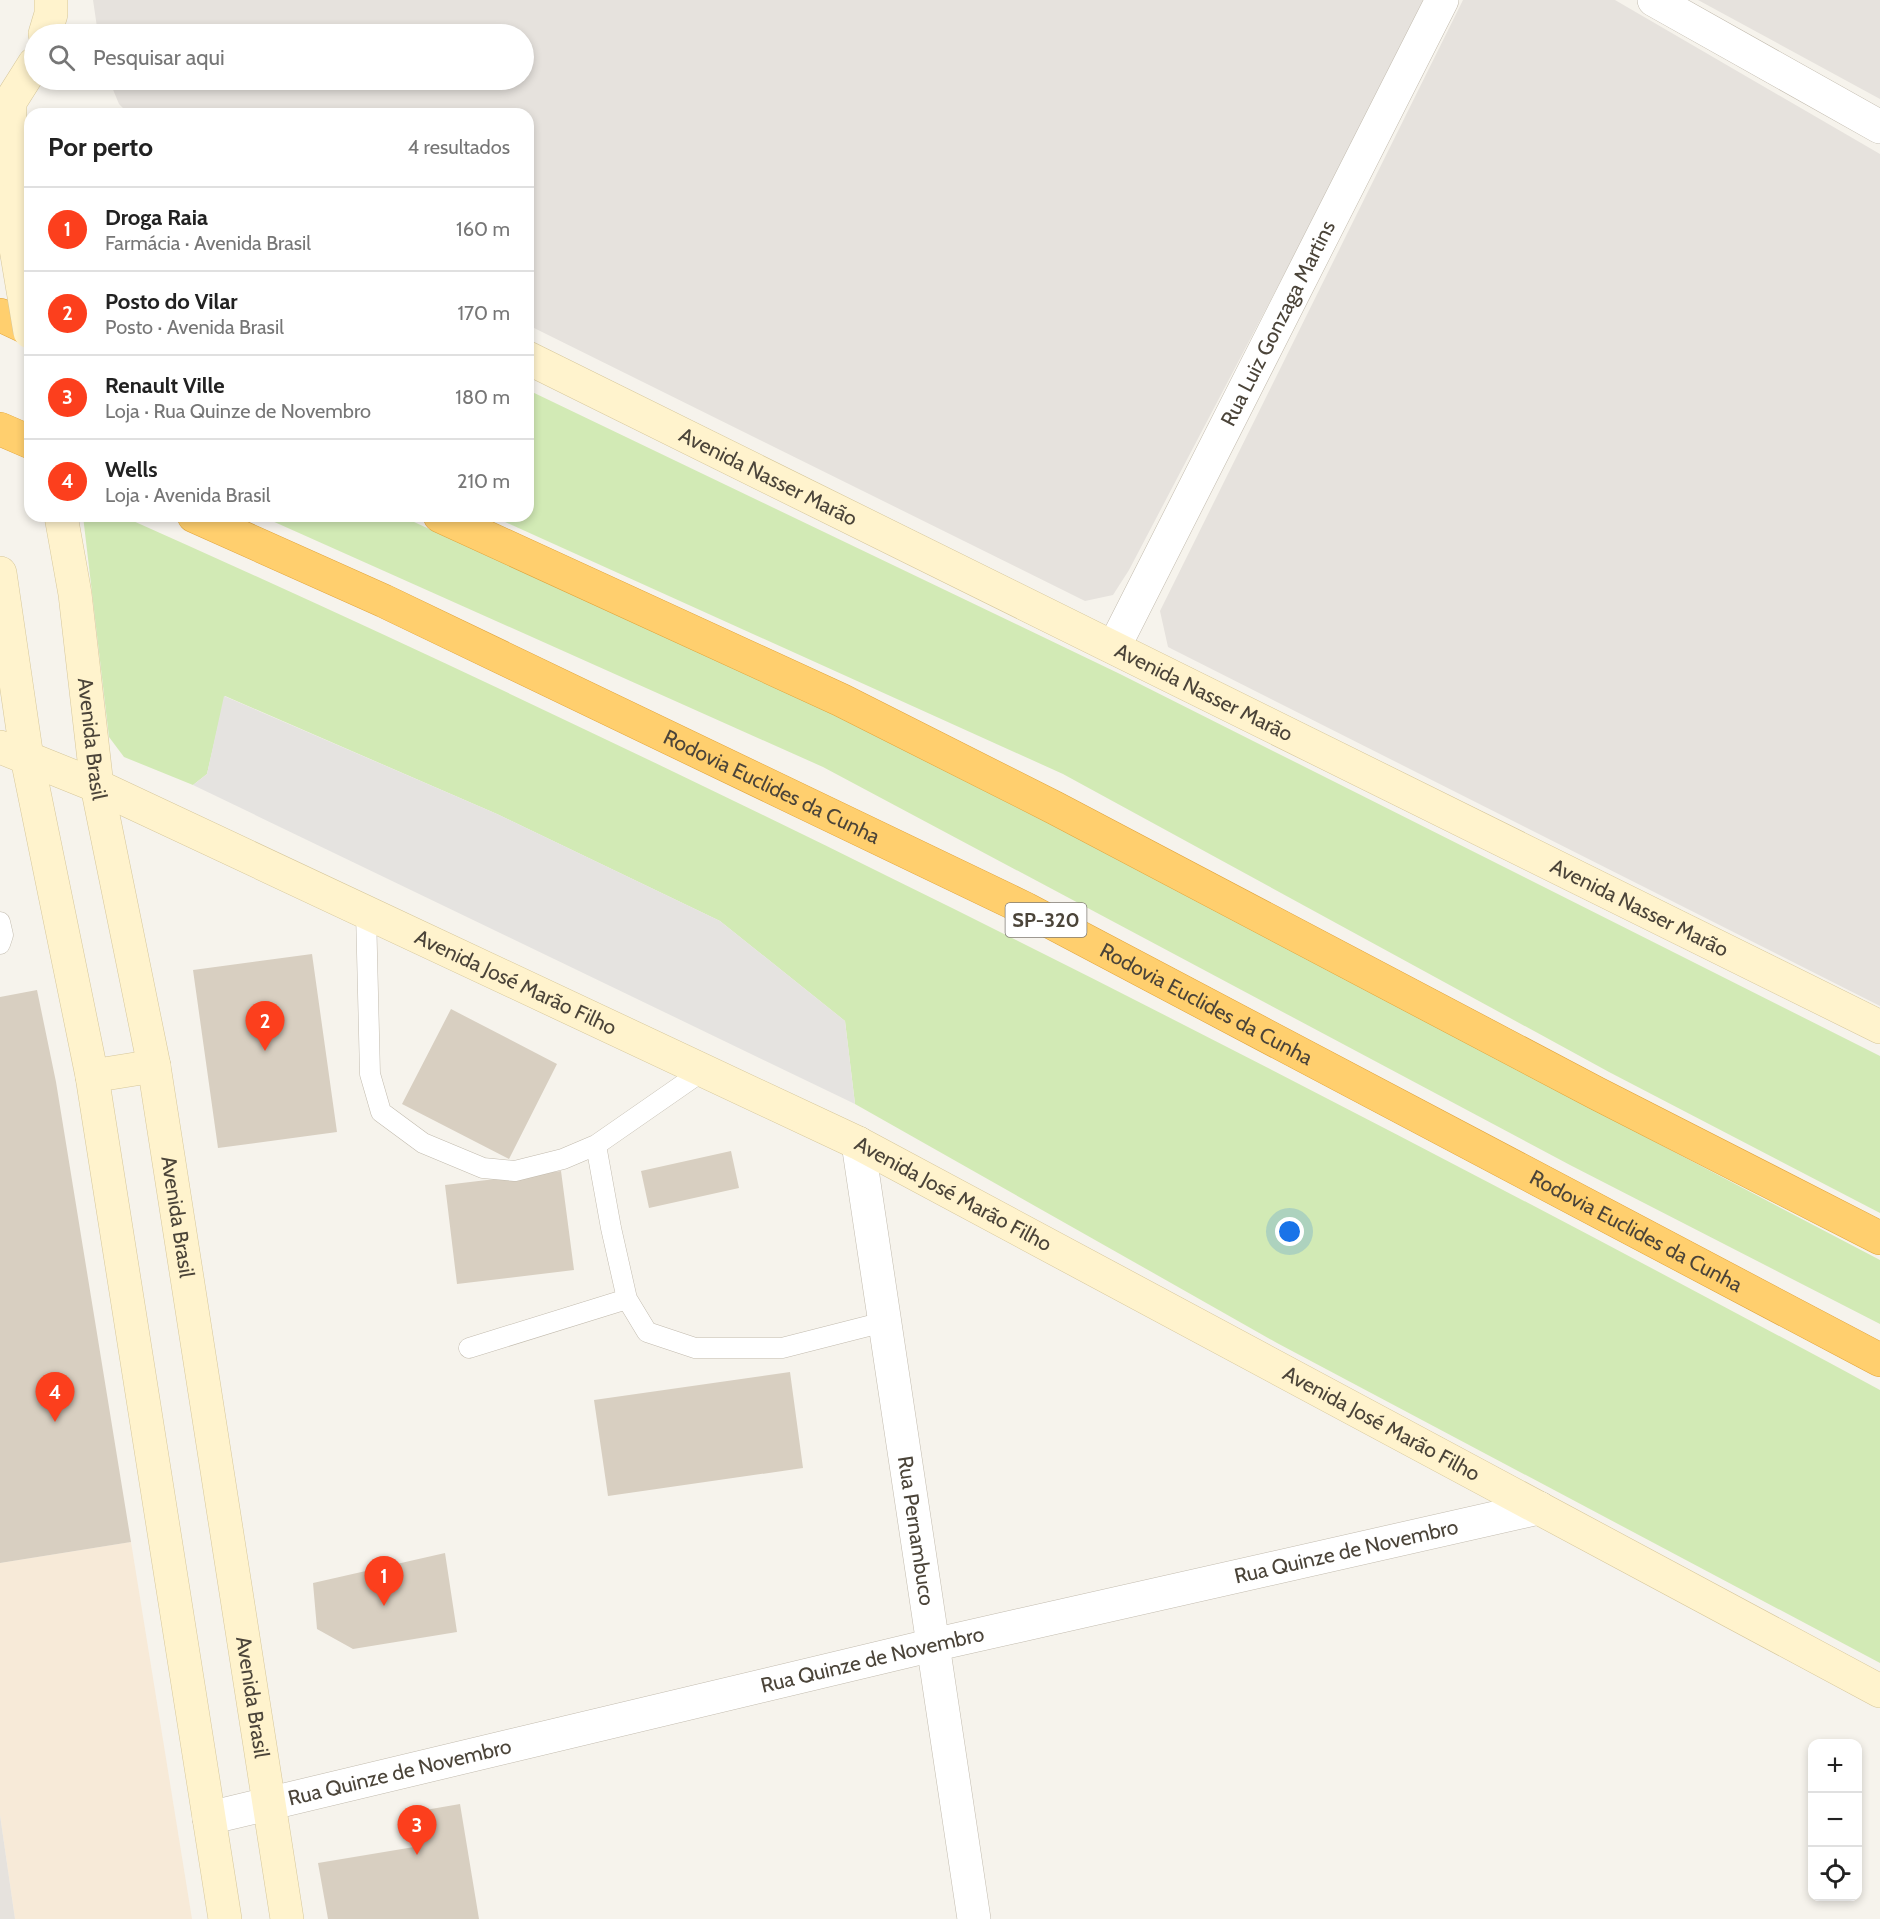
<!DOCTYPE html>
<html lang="pt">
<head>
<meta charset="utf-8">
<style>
  :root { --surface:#fff; --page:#f6f6f6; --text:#222; --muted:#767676; --line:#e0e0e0; --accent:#fc3f1d }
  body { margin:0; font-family:Cabin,sans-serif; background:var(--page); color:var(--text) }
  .controls { position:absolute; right:18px; bottom:18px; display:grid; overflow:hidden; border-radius:12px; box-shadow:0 3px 9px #0003 }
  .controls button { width:54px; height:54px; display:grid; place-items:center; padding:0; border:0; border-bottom:2px solid var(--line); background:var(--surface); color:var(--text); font:30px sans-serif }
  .you { position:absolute; left:1290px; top:1232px; width:21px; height:21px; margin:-15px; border:4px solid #fff; border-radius:50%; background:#1a73e8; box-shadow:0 0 0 9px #1a73e833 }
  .badge { display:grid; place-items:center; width:39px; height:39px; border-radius:50%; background:var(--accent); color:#fff; font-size:20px; font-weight:700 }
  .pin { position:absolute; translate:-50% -50px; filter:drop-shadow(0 2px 3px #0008) }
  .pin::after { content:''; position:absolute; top:32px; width:21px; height:18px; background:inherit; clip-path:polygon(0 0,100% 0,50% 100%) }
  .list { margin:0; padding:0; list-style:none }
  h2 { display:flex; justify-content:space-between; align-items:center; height:78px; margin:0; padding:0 24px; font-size:26px }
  h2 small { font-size:20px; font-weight:400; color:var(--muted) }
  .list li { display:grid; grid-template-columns:39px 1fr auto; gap:18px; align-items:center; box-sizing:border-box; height:84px; padding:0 24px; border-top:2px solid var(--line) }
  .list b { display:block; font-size:22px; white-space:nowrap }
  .list p { margin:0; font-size:20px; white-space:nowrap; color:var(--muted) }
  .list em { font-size:20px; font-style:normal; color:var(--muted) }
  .icon { flex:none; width:33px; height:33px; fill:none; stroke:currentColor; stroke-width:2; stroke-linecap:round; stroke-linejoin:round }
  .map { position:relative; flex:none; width:1880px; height:1919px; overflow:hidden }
  .search { position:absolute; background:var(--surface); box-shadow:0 3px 9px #0003; left:24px; top:24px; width:510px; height:66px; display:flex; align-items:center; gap:15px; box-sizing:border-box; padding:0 21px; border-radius:33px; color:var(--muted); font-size:22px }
  .panel { position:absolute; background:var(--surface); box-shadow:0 3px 9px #0003; left:24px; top:108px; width:510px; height:414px; border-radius:18px }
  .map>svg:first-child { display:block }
  .commercial { fill:#f7ead8 }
  .industrial { fill:#e6e2dd }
  .green { fill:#d2eab5 }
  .parking { fill:#e5e3e0 }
  .building { fill:#d8cfc1 }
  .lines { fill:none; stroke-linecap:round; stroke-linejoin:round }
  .service-casing { stroke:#c2bbae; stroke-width:21 }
  .minor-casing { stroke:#c2bbae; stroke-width:34 }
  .secondary-casing { stroke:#d6c79b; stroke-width:34 }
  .motorway-casing { stroke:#e0a43c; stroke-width:34 }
  .service { stroke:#fff; stroke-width:20 }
  .minor { stroke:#fff; stroke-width:33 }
  .secondary { stroke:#fff3cd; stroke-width:33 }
  .motorway { stroke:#ffcf6e; stroke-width:33 }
  .secondary-bridge-casing { stroke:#d6c79b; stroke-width:34; stroke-linecap:butt }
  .secondary-bridge { stroke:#fff3cd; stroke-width:33 }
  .labels { text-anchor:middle; stroke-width:4.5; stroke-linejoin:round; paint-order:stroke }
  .shield { fill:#fff; stroke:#817c74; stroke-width:1.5 }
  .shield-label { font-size:20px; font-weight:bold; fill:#4b4439 }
  .street-label { font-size:21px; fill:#4b4439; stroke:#fff }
</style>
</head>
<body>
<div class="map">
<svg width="1880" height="1919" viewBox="0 0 1880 1919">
  <rect width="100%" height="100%" fill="#f6f3ec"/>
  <!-- commercial -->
  <path class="commercial" d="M131,1542L192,1919H15L0,1815V1563Z"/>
  <!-- industrial -->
  <path class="industrial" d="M93,0H1428L1129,570L1113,595L1085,601L528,325V114H129L119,104L109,80H524V34H98Z
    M1463,0H1615L1880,154V1006L1168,647L1160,611Z
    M1698,0H1880V99Z
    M0,1815L15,1919H0Z"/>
  <!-- green -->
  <path class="green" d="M528,390L1120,674L1880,1056V1213L1609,1072L1063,774L492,516H528Z
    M83,516H122C720,782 1303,1080 1880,1390V1663L1277,1343L855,1104L845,1021L720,921L497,814L225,696L207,774L193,785L124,757L109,737Z
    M261,516H401L835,715L1044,821L1880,1260V1324L1570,1165L823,767Z"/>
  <!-- parking -->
  <path class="parking" d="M224,696L497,814L720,921L845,1021L855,1104L193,785L207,774Z"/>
  <!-- building -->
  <path class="building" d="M312,954L337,1132L218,1148L193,970Z
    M37,990L56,1082L131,1542L0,1563V997Z
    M451,1009L557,1064L509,1159L402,1104Z
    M731,1151L739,1188L649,1208L641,1171Z
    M561,1171L574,1270L457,1284L445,1185Z
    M790,1372L803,1468L608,1496L594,1400Z
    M445,1553L457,1632L353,1649L317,1629L313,1583Z
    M460,1804L479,1919H328L318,1863L414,1847L408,1813Z"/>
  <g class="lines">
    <defs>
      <path id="service" d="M366,912L370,1074L381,1112L423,1143L483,1168L515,1171L563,1159L596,1145L704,1070
        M0,922L3,935L0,944
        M596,1145L611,1228L627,1299L647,1332L695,1348H782L884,1322
        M469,1348L627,1299"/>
      <g id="minor">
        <path d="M1654,0L1880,127"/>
        <path id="s1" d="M1114,647L1442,0"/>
        <path id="s2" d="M858,1143L974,1919"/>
        <path id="s3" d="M209,1818L933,1645L1539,1508"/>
      </g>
      <g id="secondary">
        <path d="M45,34L51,14V0"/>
        <path d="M8,201L10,102L34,64"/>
        <path id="s4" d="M528,358L1880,1027"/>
        <path id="s5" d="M61,516L75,594L97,786L154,1066L287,1919"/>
        <path d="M0,573L27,758L92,1076L225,1919"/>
        <path id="s6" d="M0,747L97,786L858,1143L1880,1691"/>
        <path d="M92,1076L154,1066"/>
      </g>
      <g id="motorway">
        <path d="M0,315L30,329"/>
        <path d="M0,429L30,442"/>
        <path id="s7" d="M194,516L384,601L1026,909L1880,1360"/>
        <path d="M440,516L841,700L1055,808L1596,1093L1880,1238"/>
      </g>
    </defs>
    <!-- service casing -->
    <use href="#service" class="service-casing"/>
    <!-- minor casing -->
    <use href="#minor" class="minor-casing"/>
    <!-- secondary casing -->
    <use href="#secondary" class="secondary-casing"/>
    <!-- motorway casing -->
    <use href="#motorway" class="motorway-casing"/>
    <!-- service -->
    <use href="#service" class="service"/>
    <!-- minor -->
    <use href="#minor" class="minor"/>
    <!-- secondary -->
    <use href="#secondary" class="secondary"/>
    <!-- motorway -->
    <use href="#motorway" class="motorway"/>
    <defs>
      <path id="secondary-bridge" d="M8,201L30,332"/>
    </defs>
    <!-- secondary-bridge casing -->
    <use href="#secondary-bridge" class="secondary-bridge-casing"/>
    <!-- secondary-bridge -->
    <use href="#secondary-bridge" class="secondary-bridge"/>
  </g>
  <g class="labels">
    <!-- shield labels -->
    <rect class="shield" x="1005.5" y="903" width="81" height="34" rx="4.5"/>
    <g class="shield-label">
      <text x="1046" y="927">SP-320</text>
    </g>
    <!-- street labels -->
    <g class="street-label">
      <text dy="7" stroke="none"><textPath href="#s1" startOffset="363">Rua Luiz Gonzaga Martins</textPath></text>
      <text dy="7" stroke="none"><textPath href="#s4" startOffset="268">Avenida Nasser Marão</textPath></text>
      <text dy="7" stroke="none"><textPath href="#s4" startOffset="754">Avenida Nasser Marão</textPath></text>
      <text dy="7" stroke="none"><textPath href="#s5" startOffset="225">Avenida Brasil</textPath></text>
      <text dy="7" stroke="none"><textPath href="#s7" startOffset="638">Rodovia Euclides da Cunha</textPath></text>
      <text dy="7" stroke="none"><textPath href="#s4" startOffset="1240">Avenida Nasser Marão</textPath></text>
      <text dy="7" stroke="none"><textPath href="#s6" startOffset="567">Avenida José Marão Filho</textPath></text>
      <text dy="7" stroke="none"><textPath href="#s7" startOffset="1124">Rodovia Euclides da Cunha</textPath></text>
      <text dy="7" stroke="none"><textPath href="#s6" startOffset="1053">Avenida José Marão Filho</textPath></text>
      <text dy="7" stroke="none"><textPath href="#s5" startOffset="711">Avenida Brasil</textPath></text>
      <text dy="7" stroke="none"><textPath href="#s7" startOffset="1610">Rodovia Euclides da Cunha</textPath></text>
      <text dy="7" stroke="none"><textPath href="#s6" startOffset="1539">Avenida José Marão Filho</textPath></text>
      <text dy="7" stroke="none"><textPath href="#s2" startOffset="392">Rua Pernambuco</textPath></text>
      <text dy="7" stroke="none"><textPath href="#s3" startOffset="1168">Rua Quinze de Novembro</textPath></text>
      <text dy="7" stroke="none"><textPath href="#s3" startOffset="682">Rua Quinze de Novembro</textPath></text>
      <text dy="7" stroke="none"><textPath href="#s5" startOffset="1197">Avenida Brasil</textPath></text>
      <text dy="7" stroke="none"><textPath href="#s3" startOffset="196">Rua Quinze de Novembro</textPath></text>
    </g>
  </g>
</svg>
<div class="controls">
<button>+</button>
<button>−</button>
<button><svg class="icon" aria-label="locate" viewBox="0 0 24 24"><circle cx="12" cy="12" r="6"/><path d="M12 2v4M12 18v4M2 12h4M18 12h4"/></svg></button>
</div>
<div class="you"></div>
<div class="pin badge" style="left:384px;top:1606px">1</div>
<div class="pin badge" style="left:265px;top:1051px">2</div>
<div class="pin badge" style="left:417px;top:1855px">3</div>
<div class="pin badge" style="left:55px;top:1422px">4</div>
<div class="search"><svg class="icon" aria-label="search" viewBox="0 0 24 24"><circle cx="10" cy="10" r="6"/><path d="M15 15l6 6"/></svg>Pesquisar aqui</div>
<section class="panel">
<h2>Por perto<small>4 resultados</small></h2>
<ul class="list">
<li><span class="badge">1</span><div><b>Droga Raia</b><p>Farmácia · Avenida Brasil</p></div><em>160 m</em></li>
<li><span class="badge">2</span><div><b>Posto do Vilar</b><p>Posto · Avenida Brasil</p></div><em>170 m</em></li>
<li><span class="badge">3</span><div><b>Renault Ville</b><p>Loja · Rua Quinze de Novembro</p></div><em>180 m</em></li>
<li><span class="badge">4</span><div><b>Wells</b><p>Loja · Avenida Brasil</p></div><em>210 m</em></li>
</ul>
</section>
</div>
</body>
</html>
